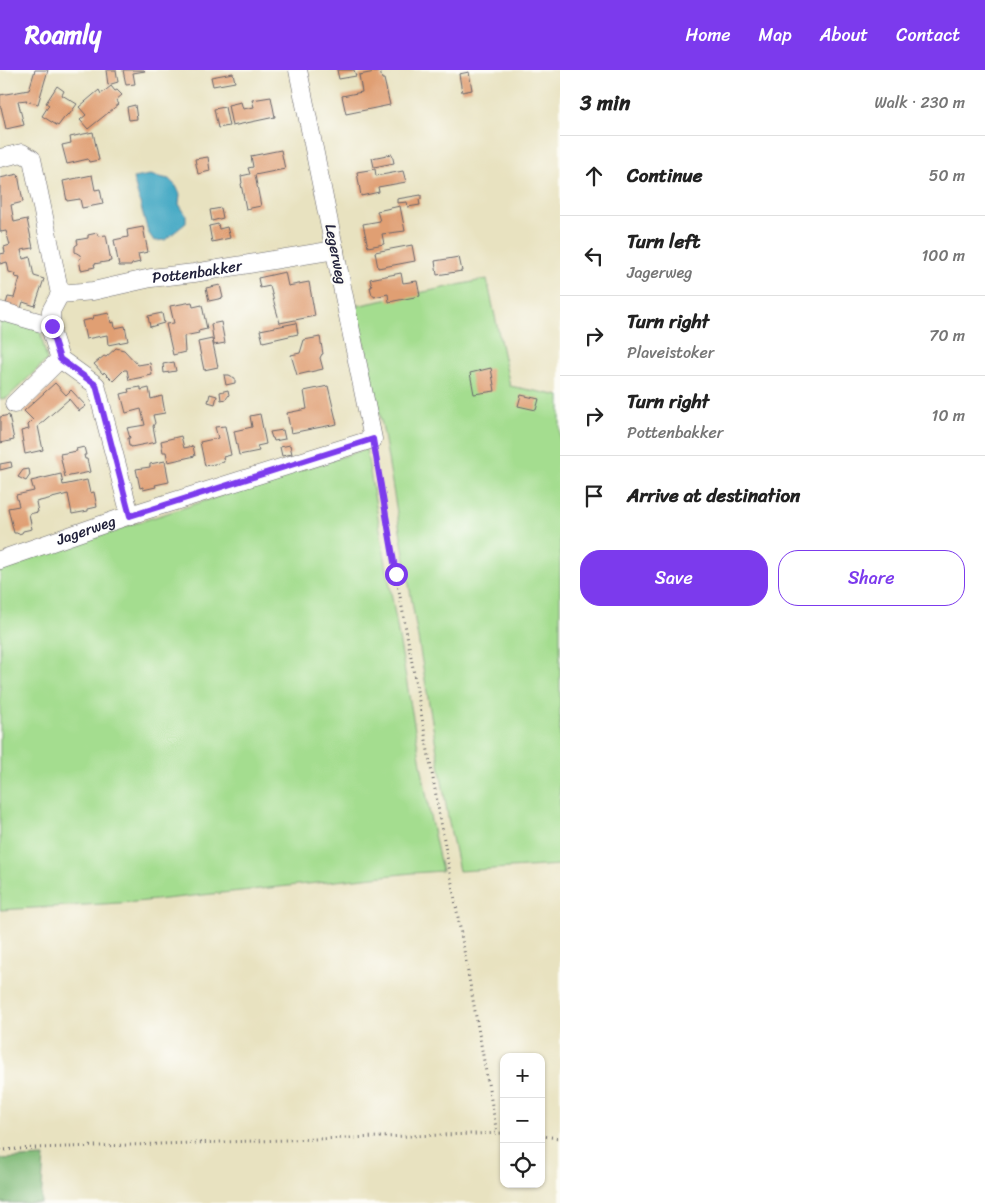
<!DOCTYPE html>
<html lang="en">
<head>
<meta charset="utf-8">
<style>
  :root { --surface:#fff; --page:#f2f2f2; --text:#222; --muted:#767676; --line:#e0e0e0; --accent:#7c3aed }
  body { margin:0; font-family:Sriracha,sans-serif; background:var(--page); color:var(--text) }
  .controls { position:absolute; right:15px; bottom:15px; display:grid; overflow:hidden; border-radius:10px; box-shadow:0 1px 4px #0004 }
  .controls button { width:45px; height:45px; display:grid; place-items:center; padding:0; border:0; border-bottom:1px solid var(--line); background:var(--surface); color:var(--text); font:25px sans-serif }
  .stop { position:absolute; width:15px; height:15px; margin:-11px; border:4px solid #7c3aed; border-radius:50%; background:#fff }
  .stop.end { background:#7c3aed; border-color:#fff; box-shadow:0 1px 5px #0008 }
  .list { margin:0; padding:0; list-style:none }
  h2 { display:flex; justify-content:space-between; align-items:center; height:65px; margin:0; padding:0 20px; font-size:21px }
  h2 small { font-size:16px; font-weight:400; color:var(--muted) }
  .list li { display:grid; grid-template-columns:32px 1fr auto; gap:15px; align-items:center; box-sizing:border-box; height:80px; padding:0 20px; border-top:1px solid var(--line) }
  .list b { display:block; font-size:19px; white-space:nowrap }
  .list p { margin:0; font-size:16px; white-space:nowrap; color:var(--muted) }
  .list em { font-size:16px; font-style:normal; color:var(--muted) }
  .actions { display:flex; gap:10px; padding:15px 20px }
  .actions a { flex:1; padding:11px 0; border:1px solid var(--accent); border-radius:20px; text-align:center; font-size:18px; color:var(--accent) }
  .actions .main { background:var(--accent); color:#fff }
  .icon { flex:none; width:28px; height:28px; fill:none; stroke:currentColor; stroke-width:2; stroke-linecap:round; stroke-linejoin:round }
  .map { position:relative; flex:none; width:560px; height:1133px; overflow:hidden }
  header { display:flex; align-items:center; gap:30px; box-sizing:border-box; height:70px; padding:0 25px; background:var(--accent); color:#fff }
  header strong { font-size:24px }
  nav { display:flex; gap:28px; margin-inline-start:auto; font-size:18px }
  main { display:flex }
  aside { flex:1; background:var(--surface) }
  .map>svg:first-child { display:block }
  .green { fill:#a4dd8f; stroke:#638065 }
  .forest { fill:#83bc7a; stroke:#526f5a }
  .water { fill:#44a9c4; stroke:#336680 }
  .building { fill:#e09f73 }
  .lines { fill:none; stroke-linecap:round; stroke-linejoin:round }
  .street-casing { stroke:#67656a; stroke-width:19 }
  .path { stroke:#67656a; stroke-width:3; stroke-dasharray:1 4; stroke-linecap:butt }
  .street { stroke:#fff; stroke-width:18 }
  .route { stroke:#7c3aed; stroke-width:6 }
  .labels { text-anchor:middle; stroke-width:4.5; stroke-linejoin:round; paint-order:stroke }
  .street-label { font-size:15px; fill:#22223b; stroke:#fdfcf7 }
</style>
</head>
<body>
<header>
<strong>Roamly</strong>
<nav><a>Home</a><a>Map</a><a>About</a><a>Contact</a></nav>
</header>
<main>
<div class="map">
<svg width="560" height="1133" viewBox="0 0 560 1133">
  <rect width="100%" height="100%" fill="#fdfcf7"/>
  <filter id="ink" filterUnits="userSpaceOnUse"><feTurbulence type="fractalNoise" baseFrequency=".02" numOctaves="2"/><feDisplacementMap in="SourceGraphic" scale="10" xChannelSelector="R" yChannelSelector="G"/><feConvolveMatrix kernelMatrix="1 2 1 2 8 2 1 2 1" color-interpolation-filters="sRGB"/></filter>
  <filter id="wash" filterUnits="userSpaceOnUse"><feTurbulence type="fractalNoise" baseFrequency=".0096" numOctaves="4" result="noise"/><feDisplacementMap in="SourceGraphic" scale="20" xChannelSelector="R" yChannelSelector="G"/><feGaussianBlur stdDeviation="1.12" result="paint"/><feColorMatrix in="noise" values="0 0 0 0 0 0 0 0 0 0 0 0 0 0 0 0 0 1.4 0 .05"/><feComposite in="paint" operator="in"/></filter>
  <g filter="url(#wash)">
    <rect width="100%" height="100%" fill="#e8e2c0"/>
    <!-- green -->
    <path class="green" d="M487,209L510,316L560,326V795L459,801L449,753L383,359L356,236Z
      M0,249L40,260L47,290L7,328L0,329Z
      M366,379L431,751L442,801L412,803L136,832L0,840V497Z"/>
    <!-- forest -->
    <path class="forest" d="M44,1087L41,1133H0V1089Z"/>
    <!-- water -->
    <path class="water" d="M150,105L169,109L176,116L180,124L179,134L186,145V153L165,170L154,171L148,162L133,108Z"/>
    <g id="blocks">
      <!-- building -->
      <path class="building" d="M35,0H48L38,34L26,31L27,30L18,31L24,55L6,59L1,37H0V25L29,20Z
        M106,0H116L118,12L108,15Z
        M123,0H144L145,1L133,3L135,14L126,15Z
        M337,0H354L356,6L339,9Z
        M380,1L382,9H384L390,35L346,44L342,26L362,22L359,5Z
        M469,2L472,20L462,22L459,4Z
        M233,3L235,12L213,16L211,7Z
        M57,16L64,21L62,25L77,34L69,45L68,44L64,48L58,56L42,46L49,35L46,33Z
        M111,16L115,21L117,20L122,25L116,30L119,34L88,59L80,50L86,45L79,37L99,20L101,24Z
        M271,27L275,47L232,56L228,35L241,32L243,39L254,37L252,30Z
        M135,35L137,49L129,50L127,37Z
        M225,37L229,56L218,58L214,39Z
        M93,62L99,90L89,92L88,89L67,94L62,75L71,73L70,67Z
        M281,80L285,99L255,105L261,136L246,139L241,114L242,113L241,106L250,104L248,98L253,97L251,86Z
        M392,84L394,93L374,97L372,88Z
        M208,87L210,101L198,104L195,89Z
        M375,99L376,106L403,101L406,112L378,117L379,122L361,126L357,102Z
        M18,104L23,132L11,135L14,152L27,149L33,178L21,180L23,189L30,187L34,206L44,209L35,236L23,232L20,242L5,237L8,227L14,228L20,208L15,207L16,204L9,202L7,192L0,194V184L5,183L4,177L10,175L6,161L1,162L0,159V108Z
        M92,105L95,120L100,119L103,134L82,138L80,129L67,131L63,111Z
        M421,125V129L419,130L420,135L408,137L407,132L397,133V129Z
        M400,136L405,161L382,164L384,174L368,177L363,154L380,151L377,141Z
        M221,138L223,148L212,151L210,140Z
        M218,154L219,159L227,157L230,168L212,172L209,156Z
        M143,157L148,182L138,184L140,192L132,194L131,196H119L114,170L128,167L127,160Z
        M97,163L98,166L106,165L111,191L94,194L95,197L81,200L79,189L81,188L80,185L75,182V176L78,174L77,170L88,168V165Z
        M412,175L415,191L378,198L375,182Z
        M459,187L462,201L437,205L435,191Z
        M285,202L288,216L309,212L315,246L280,253L275,236L270,216L260,218L258,208Z
        M401,203L403,213L417,211L420,226L389,232L388,224L374,227V225H372L370,217H372L370,209Z
        M220,215L223,228L209,231L206,218Z
        M192,232L193,237L202,235L207,259L198,261L199,263L184,266L185,282L173,285L166,254L174,253L170,236Z
        M109,243L111,253L114,252L115,258L125,256L128,271L108,275L107,265L86,269L82,251L92,249L93,246Z
        M162,243L164,253L150,257L148,246Z
        M221,252L225,273L214,275L211,254Z
        M296,253L298,264L263,272L260,260Z
        M320,267L323,284H322L320,288L323,299L297,305L291,285L300,283L304,270Z
        M212,269L218,297L204,300L198,272Z
        M116,278L124,280L138,295L150,293L152,305L129,310L127,300H124L113,311L104,302L103,304L94,294L104,286L106,287Z
        M174,292L176,301L164,303L163,294Z
        M491,298L495,321L474,324L470,303Z
        M224,305H229L235,308V313L226,315Z
        M55,313L66,325L71,320L86,336L79,341L69,329L38,356L43,380L25,384L21,361L29,359L28,355L33,350L24,341Z
        M328,316L337,354L291,363L287,343L307,339L304,321Z
        M141,317V320L149,318L151,329L162,326L165,343L153,345L155,353L153,356L156,372L131,377V376H129L128,368H130L127,358L145,355L141,339L126,343L121,324L129,322L128,319Z
        M228,320L229,325L226,329L221,330L220,322Z
        M210,324L217,326L215,334L208,332Z
        M521,325L539,329L536,340L518,336Z
        M260,344L266,374L257,376L259,381L239,385L234,361L252,357L250,346Z
        M9,345L14,370L0,373V347Z
        M225,356L231,385L223,387L224,392L205,396L200,372L218,368L215,357Z
        M283,360L285,369L274,371L273,368H272L270,362Z
        M181,366L184,378L193,376L195,386L168,392L166,382H163L161,371Z
        M290,375L292,384L282,386L280,377Z
        M84,377L86,385H84L85,389H87L90,402L65,407L60,384L77,381L76,379Z
        M165,391L169,412L155,415L156,417L143,420V417L140,418L136,399L150,397V394Z
        M11,392L12,397L0,400V394Z
        M29,399L30,405L26,411L18,407L23,400Z
        M61,404L63,415L87,410L90,423L94,422L97,437L88,439V441L72,444L68,424L36,432L38,442L29,444L32,459L23,461L22,463L18,464L17,463H14L8,438L19,436L16,425L34,421L31,411Z"/>
    </g>
  </g>
  <g filter="url(#ink)">
    <use href="#blocks" fill-opacity="0" stroke="#67656a" stroke-width="1"/>
    <g class="lines">
      <defs>
        <g id="street">
          <path d="M0,88L22,83L32,89L60,224L51,241L52,264L60,289"/>
          <path id="s1" d="M60,224L93,221L151,208L194,203L335,180"/>
          <path d="M0,241L52,256"/>
          <path d="M60,289L96,315L130,445"/>
          <path d="M14,334L60,289"/>
          <path id="s2" d="M0,490L130,445L373,369L298,0"/>
        </g>
      </defs>
      <!-- street casing -->
      <use href="#street" class="street-casing"/>
      <!-- path -->
      <path class="path" d="M376,384L396,504L497,1063
        M541,1066L560,1068
        M0,1080L36,1078L504,1063"/>
      <!-- street -->
      <use href="#street" class="street"/>
    </g>
  </g>
  <g class="lines" filter="url(#ink)">
    <!-- route -->
    <path class="route" d="M52,256V264L60,289L96,315L130,446L373,369L396,504"/>
  </g>
  <g class="labels">
    <!-- street labels -->
    <g class="street-label">
      <text transform="translate(336 184) rotate(79)" y="5">Legerweg</text>
      <text dy="5" stroke="none"><textPath href="#s1" startOffset="139">Pottenbakker</textPath></text>
      <text dy="5" stroke="none"><textPath href="#s2" startOffset="91">Jagerweg</textPath></text>
    </g>
  </g>
</svg>
<div class="controls">
<button>+</button>
<button>−</button>
<button><svg class="icon" aria-label="locate" viewBox="0 0 24 24"><circle cx="12" cy="12" r="6"/><path d="M12 2v4M12 18v4M2 12h4M18 12h4"/></svg></button>
</div>
<div class="stop" style="left:396px;top:504px"></div>
<div class="stop end" style="left:52px;top:256px"></div>
</div>
<aside>
<h2>3 min<small>Walk · 230 m</small></h2>
<ul class="list">
<li><svg class="icon" aria-label="ahead" viewBox="0 0 24 24"><path d="M12 20V5M6 11l6-6 6 6"/></svg><div><b>Continue</b></div><em>50 m</em></li>
<li><svg class="icon" aria-label="left" viewBox="0 0 24 24"><path d="M17 20v-9H6M10 6l-5 5 5 5"/></svg><div><b>Turn left</b><p>Jagerweg</p></div><em>100 m</em></li>
<li><svg class="icon" aria-label="right" viewBox="0 0 24 24"><path d="M7 20v-9h11M14 6l5 5-5 5"/></svg><div><b>Turn right</b><p>Plaveistoker</p></div><em>70 m</em></li>
<li><svg class="icon" aria-label="right" viewBox="0 0 24 24"><path d="M7 20v-9h11M14 6l5 5-5 5"/></svg><div><b>Turn right</b><p>Pottenbakker</p></div><em>10 m</em></li>
<li><svg class="icon" aria-label="arrive" viewBox="0 0 24 24"><path d="M6 21V4h12l-3 4 3 4H6"/></svg><div><b>Arrive at destination</b></div></li>
</ul>
<div class="actions"><a class="main">Save</a><a>Share</a></div>
</aside>
</main>
</body>
</html>
